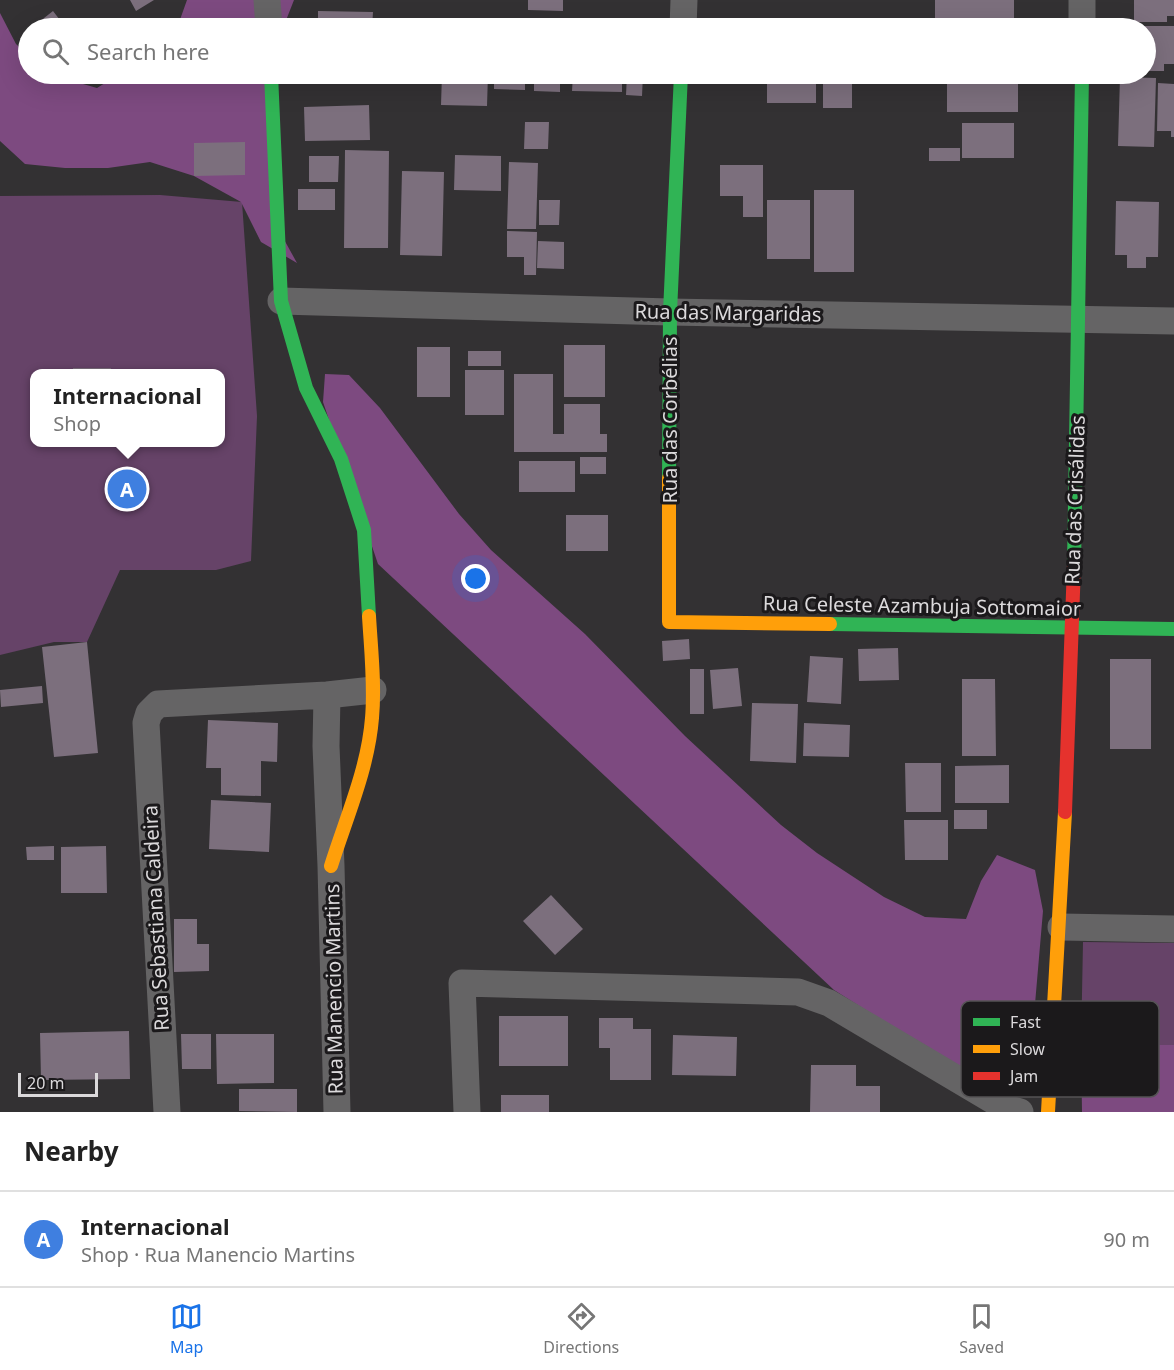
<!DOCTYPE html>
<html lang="en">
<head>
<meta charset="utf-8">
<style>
  :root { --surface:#fff; --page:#f6f6f6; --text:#222; --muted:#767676; --line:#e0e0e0; --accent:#1a73e8 }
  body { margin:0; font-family:"Noto Sans",sans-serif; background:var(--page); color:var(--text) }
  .scale { position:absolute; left:18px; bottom:15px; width:80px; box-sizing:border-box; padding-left:6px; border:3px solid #dbd9db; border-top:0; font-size:16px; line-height:21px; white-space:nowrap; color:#dbd9db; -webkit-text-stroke:4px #1b191b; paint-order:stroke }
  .you { position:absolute; left:476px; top:579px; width:21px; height:21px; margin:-15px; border:4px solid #fff; border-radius:50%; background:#1a73e8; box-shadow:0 0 0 9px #1a73e833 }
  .badge { display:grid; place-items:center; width:39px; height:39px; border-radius:50%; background:var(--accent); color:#fff; font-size:20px; font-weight:700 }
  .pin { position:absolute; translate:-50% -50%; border:3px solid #fff; box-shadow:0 2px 6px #0006 }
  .popup { position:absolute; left:30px; top:369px; width:195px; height:78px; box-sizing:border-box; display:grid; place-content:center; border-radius:12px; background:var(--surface); filter:drop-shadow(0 2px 4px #0005); font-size:20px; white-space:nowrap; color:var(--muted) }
  .popup b { font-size:22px; color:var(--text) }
  .popup::after { content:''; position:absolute; left:50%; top:100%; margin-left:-12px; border:12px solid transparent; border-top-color:var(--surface) }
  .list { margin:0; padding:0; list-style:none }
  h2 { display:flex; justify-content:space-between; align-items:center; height:78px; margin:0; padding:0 24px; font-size:26px }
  h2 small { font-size:20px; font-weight:400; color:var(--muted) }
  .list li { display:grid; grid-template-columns:39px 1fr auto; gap:18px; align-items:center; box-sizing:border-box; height:96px; padding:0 24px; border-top:2px solid var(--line) }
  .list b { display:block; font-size:22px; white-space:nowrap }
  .list p { margin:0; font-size:20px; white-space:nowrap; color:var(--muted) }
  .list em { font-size:20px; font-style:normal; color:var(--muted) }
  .icon { flex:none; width:33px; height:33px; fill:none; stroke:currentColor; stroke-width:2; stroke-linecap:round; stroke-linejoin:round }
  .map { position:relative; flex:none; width:1174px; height:1112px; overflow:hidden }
  .search { position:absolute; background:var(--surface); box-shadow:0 6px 24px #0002; left:18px; right:18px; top:18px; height:66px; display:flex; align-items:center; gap:15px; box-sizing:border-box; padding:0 21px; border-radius:33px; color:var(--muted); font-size:22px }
  .sheet { height:174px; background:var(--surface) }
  nav { display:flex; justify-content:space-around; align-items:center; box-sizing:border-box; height:84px; border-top:2px solid var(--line); background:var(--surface); font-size:16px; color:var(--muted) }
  nav a { display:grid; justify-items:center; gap:3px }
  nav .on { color:var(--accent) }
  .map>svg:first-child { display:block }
  .green { fill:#664368; fill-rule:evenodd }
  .forest { fill:#7d4a80 }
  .building { fill:#7c6f7d }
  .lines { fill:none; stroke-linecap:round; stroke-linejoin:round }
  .street { stroke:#656465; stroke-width:27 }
  .fast { stroke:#30b455; stroke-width:14 }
  .slow { stroke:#ff9f0a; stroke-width:14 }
  .jam { stroke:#e5322d; stroke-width:14 }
  .labels { text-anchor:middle; stroke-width:6; stroke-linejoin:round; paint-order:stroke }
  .street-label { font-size:20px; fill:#dbd9db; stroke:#1b191b }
  .key { fill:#1b191b; stroke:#555355; stroke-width:1.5 }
  .key-label { font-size:16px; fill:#dbd9db }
</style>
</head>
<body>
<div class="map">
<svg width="1174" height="1112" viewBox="0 0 1174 1112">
  <rect width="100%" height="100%" fill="#333133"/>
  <!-- green -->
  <path class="green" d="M160,195L242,202L257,416L251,561L216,570H120L87,642H54L0,655V196ZM34,374H220V442H34Z
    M1083,942L1174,943V1045H1081Z"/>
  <!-- forest -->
  <path class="forest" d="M187,0H294L283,28H177Z
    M0,13L16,44L28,55V74H48L97,88L113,78L133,74H274L276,225L297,263L261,242L241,202L194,176L150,162L108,168H65L25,164L0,141Z
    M325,374L349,375L380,408L459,514L491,550L585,634L685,736L781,825L817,853L884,897L925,917L966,919L981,881L997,855L1035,870L1043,911L1035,1004L1021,1046L1019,1083L997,1093L834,990L378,564L323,402Z
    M1081,1045H1174V1112H1082Z"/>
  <!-- building -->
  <path class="building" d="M130,0H154L136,11Z
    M528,0H563V11L528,10Z
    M935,0H1014V19H935Z
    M1134,0H1174V16H1167V22H1134Z
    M53,11L63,24L57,28H44L39,22Z
    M318,11L373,12L372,28H318Z
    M954,25H1015V28H954Z
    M1135,26H1174V64H1164V71H1146V28H1135Z
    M442,74H488L487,106L441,105Z
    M494,74H525V90L494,89Z
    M534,74H560V92L534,91Z
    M573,74H622V92L572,91Z
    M627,74H643L642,96L626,95Z
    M823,74H852V108H823Z
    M947,74H1018V112H947Z
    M767,77H816V103H767Z
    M1120,77L1156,78L1154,147L1118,146Z
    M1158,83L1174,84V137H1171V131H1157Z
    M369,105L370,140L305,141L304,107Z
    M525,122H549L548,149H524Z
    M962,123H1014V158H962Z
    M245,142V175L194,176V143Z
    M929,148H960V161H929Z
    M345,150L389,151L388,248H344Z
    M455,155L501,156V191L454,190Z
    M309,156H339L338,182H309Z
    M509,162L538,163L536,229H507Z
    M720,165H763V217H743V196H720Z
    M402,171L444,172L442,256L400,255Z
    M298,189H335V210H298Z
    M814,190H854V272H814Z
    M539,200H560L559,225H539Z
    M767,200H810V259H767Z
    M1116,201L1159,202L1158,257H1146V268H1127V255H1115Z
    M507,231L537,232L536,275H524V257H507Z
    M538,241L564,242V269L537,268Z
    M564,345H605V397H564Z
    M417,347H450V397H417Z
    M468,351H501V366H468Z
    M73,368H111L110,374H73Z
    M465,370H504V415H465Z
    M514,374H553V434H564V404H600V434H607V452H514Z
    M580,457H606V474H580Z
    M519,461H575V492H519Z
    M566,515H608V551H566Z
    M689,639L690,659L663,661L662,641Z
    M87,642L98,753L54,757L42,647Z
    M898,648L899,680L859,681L858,649Z
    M810,656L843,658L841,704L807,702Z
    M1110,659H1151V749H1110Z
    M738,668L742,706L713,709L710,670Z
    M690,669H704V714H690Z
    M962,679H995L996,756H962Z
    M42,686L43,703L1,707L0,690Z
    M752,703L798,704L796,763L750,761Z
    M208,720L278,723L277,762L261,761V796L221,795V768H206Z
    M804,723L850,725L849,757L803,756Z
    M905,763H941V812H906Z
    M1009,765V803H955V766Z
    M211,800L271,803L269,852L209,849Z
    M954,810H987V829H954Z
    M904,820H948V860H905Z
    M54,846V860H27L26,847Z
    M106,846L107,893H61V847Z
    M551,895L583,929L555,955L523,921Z
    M174,919H197V944H209V971L174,972Z
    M499,1016H568V1066H499Z
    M599,1018H633V1029H651V1080H610V1048H599Z
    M129,1031L130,1079L41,1080L40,1033Z
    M181,1034H211V1069H182Z
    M216,1034H274V1083L217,1084Z
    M673,1035L737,1037L736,1076L672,1075Z
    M811,1065H856V1086H880V1112H810Z
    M239,1089H297V1112L239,1111Z
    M501,1095H549V1112H501Z"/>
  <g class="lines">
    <!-- street -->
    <path class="street" d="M267,0L269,28
      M683,28L684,0
      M1082,28V0
      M281,301L670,312L1174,321
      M327,695L326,746L331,866L337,1112
      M1061,927L1174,929
      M167,1112L146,723L149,713L158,704L327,695L373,690
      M467,1112L462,983L798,992L829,1003L1006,1108L1020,1112"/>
    <!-- fast -->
    <path class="fast" d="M271,74L281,301L306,388L341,459L364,530L369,616
      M669,478L670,312L681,74
      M1074,565L1082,74
      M830,624L1174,629"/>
    <!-- slow -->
    <path class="slow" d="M669,478V622L830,624
      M331,866C346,818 368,769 372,718C375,685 371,650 369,616
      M1048,1112L1065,812"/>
    <!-- jam -->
    <path class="jam" d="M1065,812L1074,565"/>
  </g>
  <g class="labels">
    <!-- street labels -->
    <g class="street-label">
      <text transform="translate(728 313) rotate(1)" y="7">Rua das Margaridas</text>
      <text transform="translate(670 420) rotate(-90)" y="7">Rua das Corbélias</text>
      <text transform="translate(1075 500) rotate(-88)" y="7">Rua das Crisálidas</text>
      <text transform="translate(922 606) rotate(1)" y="7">Rua Celeste Azambuja Sottomaior</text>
      <text transform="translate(156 918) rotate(-93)" y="7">Rua Sebastiana Caldeira</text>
      <text transform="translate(334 989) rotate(-91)" y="7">Rua Manencio Martins</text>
    </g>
  </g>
  <!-- legend -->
  <rect x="961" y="1001" width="198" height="96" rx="9" class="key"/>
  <rect x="973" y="1018" width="27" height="8" fill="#30b455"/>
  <rect x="973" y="1045" width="27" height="8" fill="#ff9f0a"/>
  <rect x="973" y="1072" width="27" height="8" fill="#e5322d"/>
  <g class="key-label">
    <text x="1010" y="1028">Fast</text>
    <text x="1010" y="1055">Slow</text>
    <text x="1010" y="1082">Jam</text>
  </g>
</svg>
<div class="scale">20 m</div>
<div class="you"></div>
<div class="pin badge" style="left:127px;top:489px;background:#3f7fe0">A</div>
<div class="popup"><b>Internacional</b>Shop</div>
<div class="search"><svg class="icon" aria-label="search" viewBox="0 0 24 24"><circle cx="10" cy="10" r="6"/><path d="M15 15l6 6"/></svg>Search here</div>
</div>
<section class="sheet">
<h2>Nearby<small></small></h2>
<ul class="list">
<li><span class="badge" style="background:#3f7fe0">A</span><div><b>Internacional</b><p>Shop · Rua Manencio Martins</p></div><em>90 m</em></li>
</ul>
</section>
<nav>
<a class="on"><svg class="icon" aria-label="map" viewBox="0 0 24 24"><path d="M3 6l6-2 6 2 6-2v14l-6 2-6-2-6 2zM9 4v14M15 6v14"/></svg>Map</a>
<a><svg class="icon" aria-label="directions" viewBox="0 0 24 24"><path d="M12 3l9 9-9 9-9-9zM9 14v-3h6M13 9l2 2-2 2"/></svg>Directions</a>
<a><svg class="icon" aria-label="saved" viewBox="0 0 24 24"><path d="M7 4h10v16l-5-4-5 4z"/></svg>Saved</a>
</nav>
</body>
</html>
